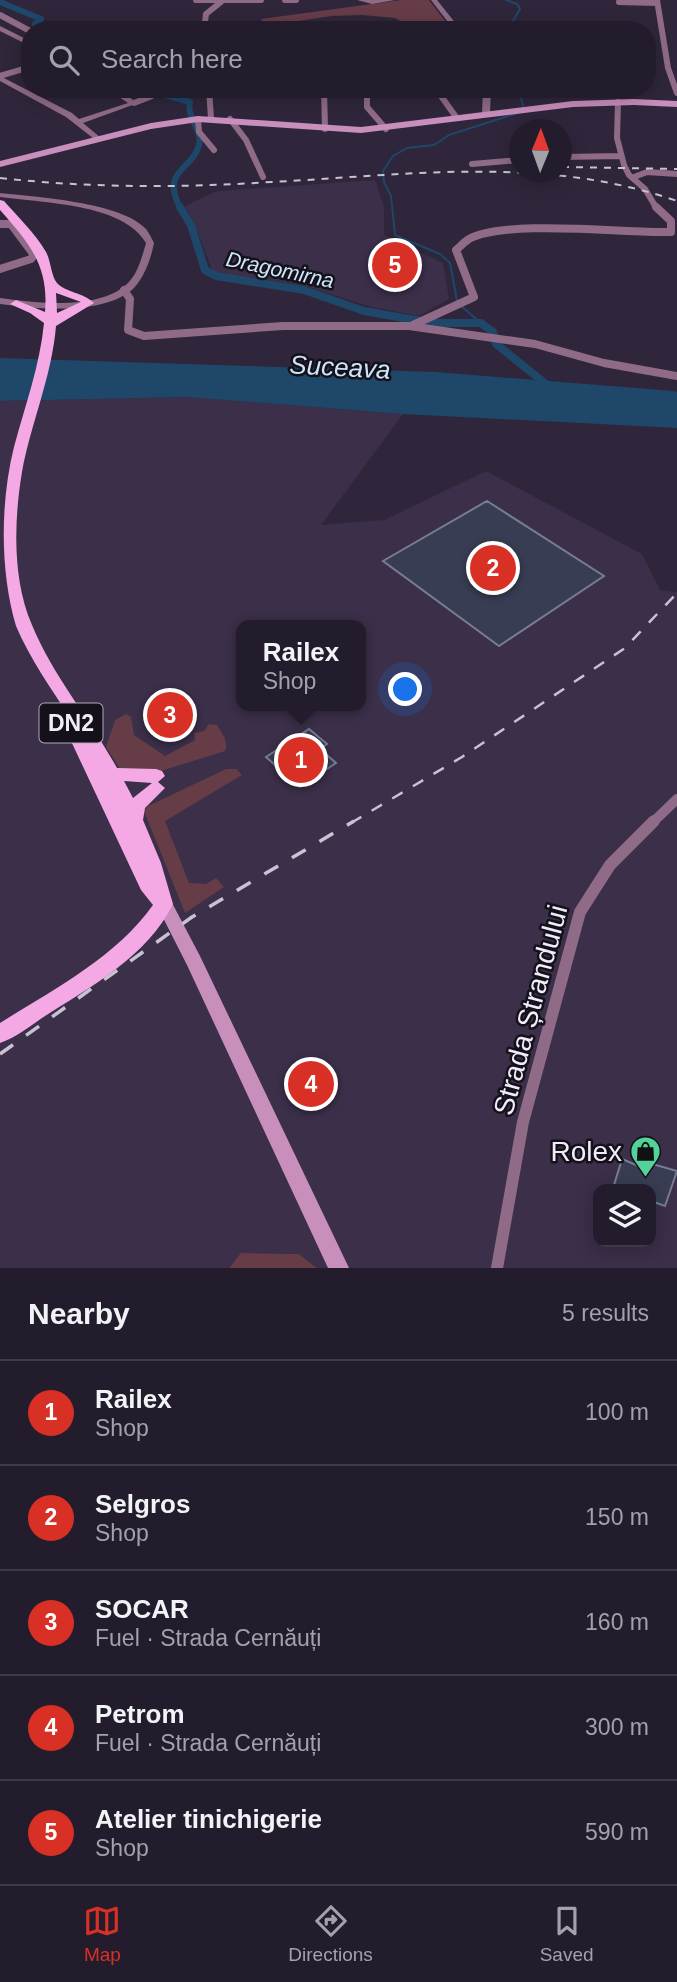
<!DOCTYPE html>
<html lang="en">
<head>
<meta charset="utf-8">
<style>
  :root { --surface:#231c2c; --page:#2b2534; --text:#f1f3f6; --muted:#a3a1a9; --line:#403a48; --accent:#d93025 }
  body { margin:0; font-family:Arial,sans-serif; background:var(--page); color:var(--text) }
  .controls { position:absolute; right:21px; bottom:21px; display:grid; overflow:hidden; border-radius:14px; box-shadow:0 4px 18px #0003 }
  .controls button { width:63px; height:63px; display:grid; place-items:center; padding:0; border:0; border-bottom:2px solid var(--line); background:var(--surface); color:var(--text); font:35px sans-serif }
  .compass { position:absolute; left:509px; top:119px; width:63px; height:63px; border-radius:50%; background:var(--surface); box-shadow:0 4px 18px #0003; rotate:1deg }
  .you { position:absolute; left:406px; top:690px; width:24px; height:24px; margin:-18px; border:5px solid #fff; border-radius:50%; background:#1a73e8; box-shadow:0 0 0 10px #1a73e833 }
  .badge { display:grid; place-items:center; width:46px; height:46px; border-radius:50%; background:var(--accent); color:#fff; font-size:23px; font-weight:700 }
  .pin { position:absolute; translate:-50% -50%; border:4px solid #fff; box-shadow:0 2px 7px #0006 }
  .popup { position:absolute; left:236px; top:620px; width:130px; height:91px; box-sizing:border-box; display:grid; place-content:center; border-radius:14px; background:var(--surface); filter:drop-shadow(0 2px 5px #0005); font-size:23px; white-space:nowrap; color:var(--muted) }
  .popup b { font-size:26px; color:var(--text) }
  .popup::after { content:''; position:absolute; left:50%; top:100%; margin-left:-14px; border:14px solid transparent; border-top-color:var(--surface) }
  .list { margin:0; padding:0; list-style:none }
  h2 { display:flex; justify-content:space-between; align-items:center; height:91px; margin:0; padding:0 28px; font-size:30px }
  h2 small { font-size:23px; font-weight:400; color:var(--muted) }
  .list li { display:grid; grid-template-columns:46px 1fr auto; gap:21px; align-items:center; box-sizing:border-box; height:105px; padding:0 28px; border-top:2px solid var(--line) }
  .list b { display:block; font-size:26px; white-space:nowrap }
  .list p { margin:0; font-size:23px; white-space:nowrap; color:var(--muted) }
  .list em { font-size:23px; font-style:normal; color:var(--muted) }
  .icon { flex:none; width:38px; height:38px; fill:none; stroke:currentColor; stroke-width:2; stroke-linecap:round; stroke-linejoin:round }
  .map { position:relative; flex:none; width:677px; height:1268px; overflow:hidden }
  .search { position:absolute; background:var(--surface); box-shadow:0 4px 18px #0003; left:21px; right:21px; top:21px; height:77px; display:flex; align-items:center; gap:18px; box-sizing:border-box; padding:0 24px; border-radius:28px; color:var(--muted); font-size:26px }
  .sheet { height:616px; background:var(--surface) }
  nav { display:flex; justify-content:space-around; align-items:center; box-sizing:border-box; height:98px; border-top:2px solid var(--line); background:var(--surface); font-size:19px; color:var(--muted) }
  nav a { display:grid; justify-items:center; gap:4px }
  nav .on { color:var(--accent) }
  .map>svg:first-child { display:block }
  .built { fill:#3b2f49; fill-rule:evenodd }
  .green { fill:#663c47 }
  .water { fill:#1e476a }
  .lines { fill:none; stroke-linecap:round; stroke-linejoin:round }
  .stream { stroke:#1e476a; stroke-width:2 }
  .canal-far1 { stroke:#1e476a; stroke-width:6 }
  .canal { stroke:#1e476a; stroke-width:8 }
  .building { fill:#393d53; stroke:#777c95; stroke-width:2 }
  .minor-far3 { stroke:#8f6b87; stroke-width:6 }
  .minor-far2 { stroke:#8f6b87; stroke-width:8 }
  .minor-far1 { stroke:#8f6b87; stroke-width:10 }
  .minor { stroke:#8f6b87; stroke-width:12 }
  .tertiary { fill:#8f6b87; fill-rule:evenodd }
  .secondary { fill:#c88ebc; fill-rule:evenodd }
  .primary { fill:#f4a9e5; fill-rule:evenodd }
  .rail-far2 { stroke:#c9c2d2; stroke-width:2; stroke-dasharray:7 7; stroke-linecap:butt }
  .rail-far1 { stroke:#c9c2d2; stroke-width:2.5; stroke-dasharray:12 12; stroke-linecap:butt }
  .rail { stroke:#c9c2d2; stroke-width:3.5; stroke-dasharray:16 16; stroke-linecap:butt }
  .labels { text-anchor:middle; stroke-width:5; stroke-linejoin:round; paint-order:stroke }
  .far-water-label { font-size:21px; font-style:italic; fill:#cde6fd; stroke:#15111a }
  .shield { fill:#15111a; stroke:#b0aab7; stroke-width:2 }
  .shield-label { font-size:23px; font-weight:bold; fill:#f2ecfa }
  .water-label { font-size:26px; font-style:italic; fill:#cde6fd; stroke:#15111a }
  .near-street-label { font-size:28px; fill:#f2ecfa; stroke:#15111a }
  .near-poi-label { font-size:28px; fill:#f2ecfa; stroke:#15111a; text-anchor:end }
</style>
</head>
<body>
<div class="map">
<svg width="677" height="1268" viewBox="0 0 677 1268">
  <rect width="100%" height="100%" fill="#2f263b"/>
  <!-- built -->
  <path class="built" d="M375,180L384,207V235L443,263L449,299L419,316L371,307L302,285L213,272L193,220L185,206L217,191Z
    M187,397L403,414L321,525L384,520L486,471L642,554L660,590L677,592V1268H317L299,1254L242,1253L229,1268H0V401ZM242,625H360V706H242ZM598,1189H651V1242H598Z"/>
  <!-- green -->
  <path class="green" d="M401,0H429L452,30H417L395,18L362,15L332,16L265,26L261,19Z
    M126,714L131,717L134,735L165,756L195,740L194,733L204,731L209,724L217,725C222,733 229,741 225,751L161,771L122,772L106,747L115,720Z
    M226,769H236L242,775L165,821L189,883L206,884L216,878L224,887L185,913L144,811L148,806Z
    M241,1253L299,1254L317,1268H229Z"/>
  <!-- water -->
  <path class="water" d="M0,358L435,372L673,391L677,392V428L403,414L187,397L0,401Z"/>
  <g class="lines">
    <!-- stream -->
    <path class="stream" d="M506,0L517,4L520,9L513,21L518,30
      M519,89L523,106
      M457,301L450,263L440,254L395,235L391,196L384,182L383,171L393,156L407,148L434,145L449,135L518,113
      M461,306L481,323"/>
    <!-- canal-far1 -->
    <path class="canal-far1" d="M0,2L41,19L35,24L37,30
      M170,89L165,95L190,102C186,117 203,131 199,145C193,170 159,170 181,209"/>
    <!-- canal -->
    <path class="canal" d="M180,207L191,225L205,270L216,276L304,290L364,311L432,323H481L493,332L496,344L551,388"/>
  </g>
  <!-- building -->
  <path class="building" d="M487,501L604,576L499,646L383,561Z
    M309,729L327,744L320,749L336,763L300,787L266,757Z
    M622,1159L641,1167L642,1161L677,1171L665,1206L651,1201V1189H623L614,1185Z"/>
  <g class="lines">
    <!-- minor-far3 -->
    <path class="minor-far3" d="M196,0H261
      M285,0H296
      M657,0L668,68L677,93
      M619,2L657,3
      M0,15L30,31
      M204,30L206,14L221,2
      M338,30L375,27
      M0,76L30,67
      M209,89L211,118
      M324,89L325,129
      M367,89V107L386,129
      M436,89L456,117
      M618,102L617,138L624,165L629,175L645,189L657,209
      M134,103L152,96L145,89
      M198,119L199,132L214,150
      M230,119L246,140L263,177
      M562,157L621,156
      M472,164L520,160
      M634,177L647,172L677,174"/>
    <!-- minor-far2 -->
    <path class="minor-far2" d="M0,224H11L34,255L31,259L0,269
      M124,290L130,299L128,330L144,336L283,326H409L535,344L604,363L677,376
      M413,325L474,297L456,250C460,247 464,242 469,239C507,219 623,233 671,232V221L656,207"/>
    <!-- minor-far1 -->
    <path class="minor-far1" d="M652,823L677,799"/>
    <!-- minor -->
    <path class="minor" d="M497,1268L523,1122L580,912L610,865L654,821"/>
    <!-- tertiary -->
    <path class="tertiary" d="M357,0H395L372,4Z
      M431,0H437L461,30H454Z
      M0,26L30,41V46L0,31Z
      M0,76L72,113L79,119L128,103L107,89H116L138,103L83,123L101,138L102,140L98,142L66,117L0,81Z
      M483,89H491L490,113L486,115L482,113Z
      M0,193C36,197 121,202 146,229C149,233 152,239 154,243C151,258 145,276 134,288C104,316 37,309 0,304V298C35,303 100,311 128,283C138,273 142,257 146,243C123,203 42,203 0,197Z"/>
    <!-- secondary -->
    <path class="secondary" d="M634,99L677,101V107L634,105L573,107L361,133L198,122L151,129L0,167V161L151,123L198,116L361,127L573,101Z
      M164,897L170,899L200,956L349,1268H328L187,965L156,904L158,899Z"/>
    <!-- primary -->
    <path class="primary" d="M0,200L4,201C18,217 35,233 46,252C51,261 51,276 57,283C66,293 83,292 94,303L56,326C52,376 31,423 22,472C14,520 12,579 32,625C53,676 90,719 117,768L156,769L162,771L165,776L158,782L165,788L145,808L143,820L161,863L173,904C148,956 89,988 42,1018C29,1027 15,1038 0,1043V1023C54,989 115,958 153,905L141,890L63,724L70,718C51,688 30,659 16,626C0,572 0,503 14,447C25,406 40,365 44,323L30,313L10,304L16,300L45,312C49,265 29,243 0,210ZM56,293L59,294L81,302L57,313ZM124,781L152,783L133,798Z"/>
    <!-- rail-far2 -->
    <path class="rail-far2" d="M562,167L677,169
      M0,178C91,188 180,188 271,182C408,175 545,155 677,201"/>
    <!-- rail-far1 -->
    <path class="rail-far1" d="M351,823L462,757L625,648L677,593"/>
    <!-- rail -->
    <path class="rail" d="M0,1054L192,917L354,821"/>
  </g>
  <!-- icons -->
  <defs>
    <symbol id="shop-pin" viewBox="-11 -11 22 30"><path d="M0 17L-7.5 6A9.5 9.5 0 1 1 7.5 6Z" fill="#52d397" stroke="#15111a"/><path d="M-5-2.5h2.3a2.7 3.5 0 0 1 5.4 0H5L5.5 6h-11ZM-1.5-2.5h3a1.5 2.3 0 0 0-3 0Z" fill="#111"/></symbol>
  </defs>
  <g fill-rule="evenodd">
    <use href="#shop-pin" x="628" y="1134" width="35" height="47"/>
  </g>
  <g class="labels">
    <!-- far-water labels -->
    <g class="far-water-label">
      <text transform="translate(280 270) rotate(12)" y="7">Dragomirna</text>
    </g>
    <!-- shield labels -->
    <rect class="shield" x="39.5" y="703.5" width="63" height="39" rx="5"/>
    <g class="shield-label">
      <text x="71" y="731">DN2</text>
    </g>
    <!-- water labels -->
    <g class="water-label">
      <text transform="translate(340 367) rotate(3)" y="9">Suceava</text>
    </g>
    <!-- near-street labels -->
    <g class="near-street-label">
      <text transform="translate(530 1010) rotate(-75)" y="10">Strada Ștrandului</text>
    </g>
    <!-- near-poi labels -->
    <g class="near-poi-label">
      <text x="622" y="1161">Rolex</text>
    </g>
  </g>
</svg>
<div class="controls">
<button><svg class="icon" aria-label="layers" viewBox="0 0 24 24"><path d="M12 4l9 5-9 5-9-5zM3 14l9 5 9-5"/></svg></button>
</div>
<svg class="compass" viewBox="-18 -18 36 36"><path d="M0-13l5 13h-10z" fill="#e53935"/><path d="M0 13l5-13h-10z" fill="#a3a1a9"/></svg>
<div class="you"></div>
<div class="pin badge" style="left:301px;top:760px">1</div>
<div class="popup"><b>Railex</b>Shop</div>
<div class="pin badge" style="left:493px;top:568px">2</div>
<div class="pin badge" style="left:170px;top:715px">3</div>
<div class="pin badge" style="left:311px;top:1084px">4</div>
<div class="pin badge" style="left:395px;top:265px">5</div>
<div class="search"><svg class="icon" aria-label="search" viewBox="0 0 24 24"><circle cx="10" cy="10" r="6"/><path d="M15 15l6 6"/></svg>Search here</div>
</div>
<section class="sheet">
<h2>Nearby<small>5 results</small></h2>
<ul class="list">
<li><span class="badge">1</span><div><b>Railex</b><p>Shop</p></div><em>100 m</em></li>
<li><span class="badge">2</span><div><b>Selgros</b><p>Shop</p></div><em>150 m</em></li>
<li><span class="badge">3</span><div><b>SOCAR</b><p>Fuel · Strada Cernăuți</p></div><em>160 m</em></li>
<li><span class="badge">4</span><div><b>Petrom</b><p>Fuel · Strada Cernăuți</p></div><em>300 m</em></li>
<li><span class="badge">5</span><div><b>Atelier tinichigerie</b><p>Shop</p></div><em>590 m</em></li>
</ul>
</section>
<nav>
<a class="on"><svg class="icon" aria-label="map" viewBox="0 0 24 24"><path d="M3 6l6-2 6 2 6-2v14l-6 2-6-2-6 2zM9 4v14M15 6v14"/></svg>Map</a>
<a><svg class="icon" aria-label="directions" viewBox="0 0 24 24"><path d="M12 3l9 9-9 9-9-9zM9 14v-3h6M13 9l2 2-2 2"/></svg>Directions</a>
<a><svg class="icon" aria-label="saved" viewBox="0 0 24 24"><path d="M7 4h10v16l-5-4-5 4z"/></svg>Saved</a>
</nav>
</body>
</html>
